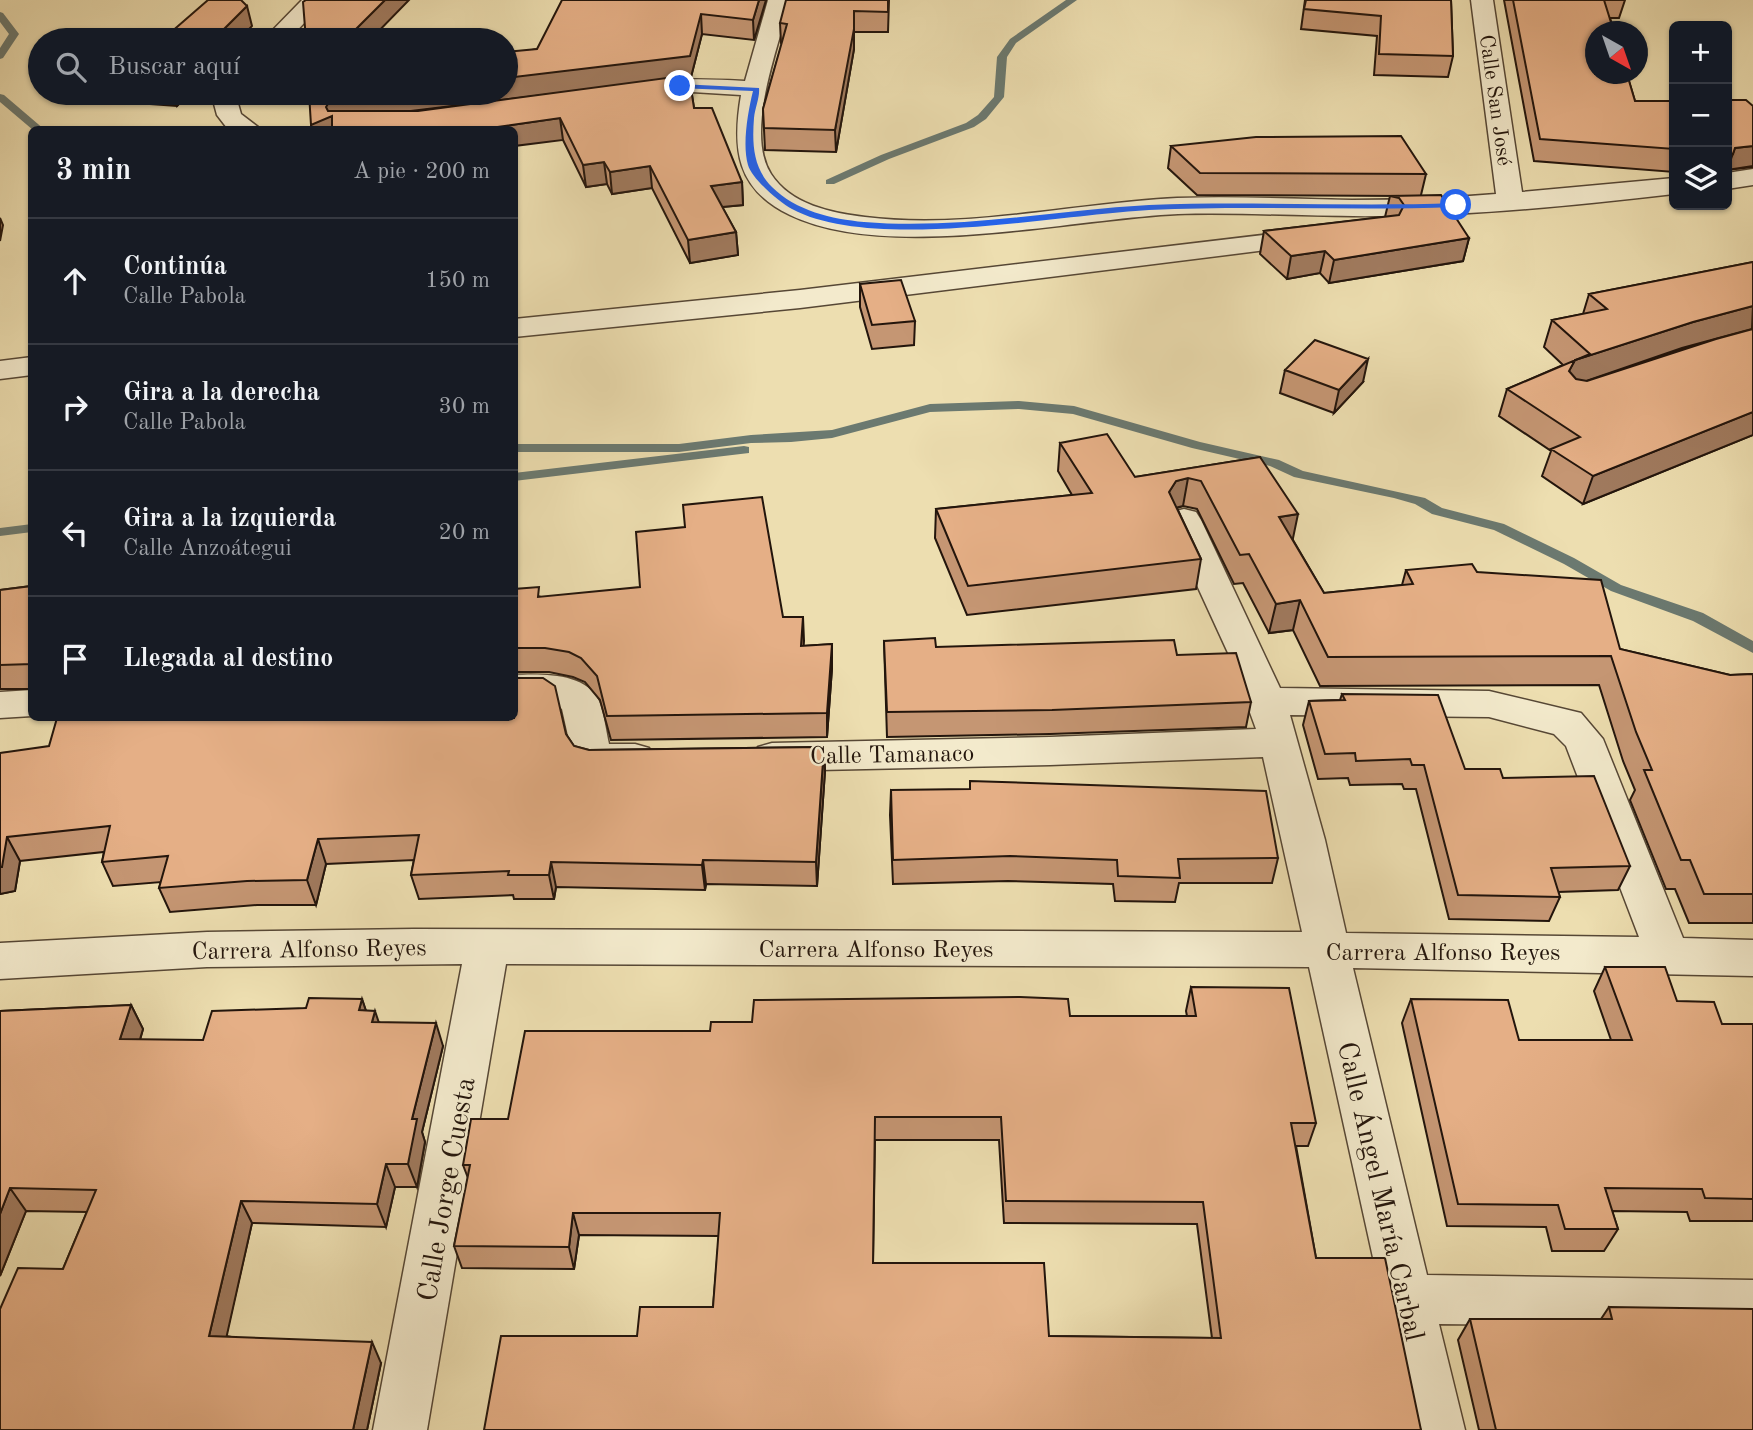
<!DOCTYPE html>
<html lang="es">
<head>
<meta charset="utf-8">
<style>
  :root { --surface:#171b24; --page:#242831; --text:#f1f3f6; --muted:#9ea1a6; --line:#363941 }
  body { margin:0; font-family:"Old Standard TT",serif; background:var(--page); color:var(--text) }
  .controls { position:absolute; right:21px; top:21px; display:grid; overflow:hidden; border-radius:10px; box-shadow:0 2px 5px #0004 }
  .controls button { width:63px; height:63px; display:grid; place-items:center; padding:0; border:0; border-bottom:2px solid var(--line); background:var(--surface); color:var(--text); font:35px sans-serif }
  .compass { position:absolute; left:1585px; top:21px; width:63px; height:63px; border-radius:50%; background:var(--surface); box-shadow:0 2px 5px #0004; rotate:140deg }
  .stop { position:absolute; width:21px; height:21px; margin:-16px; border:5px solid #2563eb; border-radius:50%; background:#fff }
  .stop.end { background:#2563eb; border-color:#fff; box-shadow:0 2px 7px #0008 }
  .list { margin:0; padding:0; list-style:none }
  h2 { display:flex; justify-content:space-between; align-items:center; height:91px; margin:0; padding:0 28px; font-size:30px }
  h2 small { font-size:23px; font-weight:400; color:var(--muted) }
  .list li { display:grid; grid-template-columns:46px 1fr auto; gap:21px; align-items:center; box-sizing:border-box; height:126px; padding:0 28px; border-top:2px solid var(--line) }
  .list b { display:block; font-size:26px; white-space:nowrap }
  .list p { margin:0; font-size:23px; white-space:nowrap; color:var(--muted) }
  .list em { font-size:23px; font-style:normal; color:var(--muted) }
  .icon { flex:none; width:38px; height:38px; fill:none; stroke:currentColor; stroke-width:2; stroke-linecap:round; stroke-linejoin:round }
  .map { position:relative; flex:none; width:1753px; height:1430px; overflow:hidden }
  .search { position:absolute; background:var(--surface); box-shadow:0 2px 5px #0004; left:28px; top:28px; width:490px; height:77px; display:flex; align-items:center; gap:18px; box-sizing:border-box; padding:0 24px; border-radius:38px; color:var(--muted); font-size:26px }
  .panel { position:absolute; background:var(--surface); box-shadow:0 2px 5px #0004; left:28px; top:126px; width:490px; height:595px; border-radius:10px }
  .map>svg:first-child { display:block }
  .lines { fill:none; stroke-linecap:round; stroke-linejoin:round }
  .stream { fill:#6b7970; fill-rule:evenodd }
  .street-casing { stroke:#564735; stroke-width:3 }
  .street { fill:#f3eacc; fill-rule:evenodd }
  .wall { fill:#c59673; stroke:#23150c; stroke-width:2; fill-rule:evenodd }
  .shaded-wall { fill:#a07a5e; stroke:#23150c; stroke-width:2 }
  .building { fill:#e5af86; stroke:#23150c; stroke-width:2; fill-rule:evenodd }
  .route { fill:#2563eb }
  .labels { text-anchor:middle; stroke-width:5; stroke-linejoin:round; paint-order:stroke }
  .far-street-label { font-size:21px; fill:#23150c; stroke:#f3eacc }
  .street-label { font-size:24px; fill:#23150c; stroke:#f3eacc }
  .near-street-label { font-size:28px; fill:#23150c; stroke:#f3eacc }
</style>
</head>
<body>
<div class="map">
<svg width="1753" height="1430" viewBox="0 0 1753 1430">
  <rect width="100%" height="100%" fill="#eddeb0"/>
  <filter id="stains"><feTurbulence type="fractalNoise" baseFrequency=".00286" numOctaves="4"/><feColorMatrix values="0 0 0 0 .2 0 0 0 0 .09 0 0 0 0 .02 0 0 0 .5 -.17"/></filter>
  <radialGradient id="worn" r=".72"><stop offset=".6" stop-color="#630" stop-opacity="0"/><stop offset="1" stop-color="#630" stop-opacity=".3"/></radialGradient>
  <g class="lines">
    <!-- stream -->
    <path class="stream" d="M1066,0H1077L1016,43L1007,57L1004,97L986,119L974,127L889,159L834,184H826V180L881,155L966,123L978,115L994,97L997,57L1010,39Z
      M0,12L3,13L19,34L3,58L0,59V48L9,34L0,22Z
      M0,94L4,95L45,130H33L0,102Z
      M1019,401L1074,406L1200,442L1279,460L1303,471L1425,498L1442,508L1504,524L1574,558L1621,585L1703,613L1753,641V653L1693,621L1611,591L1564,564L1494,530L1432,514L1415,504L1394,498L1294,477L1270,466L1192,448L1073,414L1019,409L930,412L832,438L791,442L751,443L679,452H514V444H679L751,435L832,430L930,404Z
      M744,446L749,447V453L514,481V473Z
      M32,524V532L0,536V528Z"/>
    <defs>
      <path id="street" d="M302,0H326L288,40H263Z
        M768,0H790C779,46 744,132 771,174C791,205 832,213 865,217C968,230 1074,203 1177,198C1236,196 1294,199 1352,200C1400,200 1448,198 1496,194L1471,0H1493L1522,192L1674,178V194C1578,205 1481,215 1384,216C1316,217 1247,212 1178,214C1070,219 887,262 790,215C736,189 732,149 741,95L692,92L640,99L631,97L628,92L631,87C669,77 706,79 745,81Z
        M217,93H241L237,100L241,114L262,130L227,128L217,115L213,100Z
        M1753,169V185L1727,189V173Z
        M1313,229L1323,231L1327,237L1323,243L800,308L514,337V319L800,290Z
        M32,357V375L0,379V361Z
        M1184,509L1196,512L1201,520L1280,688L1489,691L1581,713L1603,739L1683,938L1753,940V976L1353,968L1427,1275L1753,1280V1328L1439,1324L1465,1430H1411L1309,967L506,964L427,1430H373L462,964L207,967L0,979V943L207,932L414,929L1302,932L1263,757L1050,765L772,771L758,767L752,757L758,747L772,743L1050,737L1256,729L1229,655L1167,520L1172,512ZM1290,715L1489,717L1554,734L1566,746L1639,937L1346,933L1325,840Z
        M514,675C540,674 586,672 599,701C604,714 606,730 609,744H635L649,748L655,758L649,768C627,775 601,775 579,768L573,758L562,709L549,701H514Z
        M32,690V716L0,718V692Z"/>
    </defs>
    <!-- street casing -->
    <use href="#street" class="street-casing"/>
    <!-- street -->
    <use href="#street" class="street"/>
  </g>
  <!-- wall -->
  <path class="wall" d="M766,0L754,40L702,34L691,77H689L694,108L742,182L743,205L722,207L736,232L738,255L690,263L652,188L612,194L607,184L586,187L563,140L309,93L537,49ZM484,102L418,111H412Z
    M889,0L888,32H854V49L836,152L765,150L763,109L782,44L781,43L780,23Z
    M1305,0H1451L1453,56L1448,77L1374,75L1377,36L1301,29Z
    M1504,0H1625L1619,18H1610L1635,101H1674V172L1534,161Z
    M120,93H189L177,106L123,102Z
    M1727,100L1753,106V167L1727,170Z
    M1171,146L1426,174L1421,195L1469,238L1463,261L1329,283L1320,273L1287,279L1260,254L1264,231L1385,217L1390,196H1404L1197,195L1168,168Z
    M1753,262V435L1583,504L1542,476L1551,451L1499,416L1507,389L1563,365L1544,347L1552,320L1583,314L1589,294ZM1706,342L1587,381H1585L1682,348Z
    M860,284L915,321L914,345L872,349L860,307Z
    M1285,370L1363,382L1334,413L1280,393Z
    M1060,443L1135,477L1260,457L1293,540L1324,593L1402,585L1406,570L1477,572L1620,649L1730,675L1753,674V923H1689L1675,889H1666L1630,800L1635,790L1623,761L1599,685L1320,686L1293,630L1269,633L1243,583L1234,584L1197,509L1183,506L1177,508L1201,559L1196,589L967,615L935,538L936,509L1072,495L1058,471Z
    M32,586V689H0V590Z
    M514,589L541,597L783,617H803V646L832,644V668L827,737L611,740L600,700L585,682L573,677L549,672H514Z
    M884,641L936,647L1177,655L1251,702L1246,727L1050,734L887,737Z
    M1342,694L1465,769L1503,778L1630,866L1618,890L1558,892L1560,897L1549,921L1449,919L1416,789H1404L1402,784L1350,785L1348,778L1318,779L1303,725L1309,701L1340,700Z
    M566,734L574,746L589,750L824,747L825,771L817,886L706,884L705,890L556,887L554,899H514L513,895L419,899L411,875L414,860L326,864L316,905H257L170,912L159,888L161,882L113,886L102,862L104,852L20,861L15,891L0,894V753Z
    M891,790L1278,858L1272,883H1179L1175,902L1115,901L1113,884L1008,881L893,884L890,815Z
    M1605,967L1722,1024H1753V1221H1690L1687,1212L1612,1211L1618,1229L1604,1251H1552L1546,1227L1447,1226L1402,1023L1411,999L1519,1040H1611L1594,991Z
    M1191,987L1316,1123L1308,1146H1296L1316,1258L1421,1430L637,1336L713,1307L719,1236L579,1235L574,1269L462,1268L454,1246L468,1178L463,1165L508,1119L710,1031L752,1022L1070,1016H1187L1186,1011ZM875,1140H999L1004,1223L1197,1224L1212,1338L1049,1336L873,1263Z
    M362,999L366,1011L378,1022L443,1046L422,1132L425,1142L417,1187H395L386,1227L252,1223L226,1336L381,1363L367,1430H0L63,1269L87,1212L26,1211L0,1276V1011L131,1005L143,1029L140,1040H203L306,1008Z
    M1609,1307L1753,1430H1479L1458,1340L1470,1319H1601Z"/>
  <!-- shaded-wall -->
  <path class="shaded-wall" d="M385,0H409L370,40H345Z
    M759,0H766L754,40L753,20Z
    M247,6L252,26L239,40H213Z
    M854,11V49L836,152L835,130Z
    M701,14L702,34L691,77L345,119L336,130H312L311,125L330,101L340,98L383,93H506V78Z
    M173,93H189L177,106Z
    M560,118L563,140L514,146V130H476Z
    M1753,146V166L1727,170L1735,148Z
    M604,162L607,184L586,187L583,165Z
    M650,166L652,188L612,194L610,172Z
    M742,182L743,205L712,208L711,186Z
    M0,218L3,225L0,241Z
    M736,232L738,255L690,263L688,240Z
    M1469,238L1463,261L1329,283L1334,260Z
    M1325,251L1320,273L1287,279L1291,256Z
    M1753,306L1752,329L1682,348L1566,388L1569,371L1575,360L1693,322Z
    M1368,359L1363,382L1334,413L1339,390Z
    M1753,412V435L1583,504L1593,476Z
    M1188,478L1183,506L1171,509L1169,492L1176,481Z
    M1298,514L1292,543L1279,517Z
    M1300,600L1293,630L1269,633L1276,604Z
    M803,617L804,641L802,670L801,646Z
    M832,644V668L827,737V713Z
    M824,747L825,771L817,886L816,862Z
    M7,837L20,861L15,891L0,894V867Z
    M318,839L326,864L316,905L307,880Z
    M703,860L706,884L705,890L702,865Z
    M551,862L556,887L554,899L549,875Z
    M362,999L370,1023L359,1010Z
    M131,1005L143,1029L133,1063L120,1039Z
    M375,1011L383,1035L372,1022Z
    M436,1023L443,1046L422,1132L425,1142L417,1187L408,1164L412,1119Z
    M386,1164L395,1187L386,1227L377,1204Z
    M10,1188L26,1211L0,1276V1214Z
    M241,1201L252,1223L222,1357L209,1336Z
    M573,1213L579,1235L574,1269L569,1247Z
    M372,1342L381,1363L367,1430H353Z"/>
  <!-- building -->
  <path class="building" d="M208,0H241L247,6L213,40H162Z
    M306,0H385L345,40H306L303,2Z
    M562,0H759L753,20L701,14L690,56L506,78V52L537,49Z
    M786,0H888V12L854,11V29L835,130L764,128L763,109L787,24L780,23Z
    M1306,0H1451L1453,56L1379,54L1381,16L1304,9Z
    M1513,0H1604L1614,32H1595V74H1627L1635,101H1674V149L1540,139Z
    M689,75L694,108H712L742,182L711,186L736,232L688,240L650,166L610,172L604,162L583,165L560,118L476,130H332V116L311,125L309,93H383L340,98L330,101L326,107L328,111H418Z
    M1727,100H1746L1753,106V146L1735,148L1733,154L1727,153Z
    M1401,136L1426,174L1200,173L1171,146L1256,137Z
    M1441,195L1469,238L1334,260L1325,251L1291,256L1264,231L1399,215L1404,205L1399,198L1390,196Z
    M1753,262V306L1693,322L1575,360L1569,371L1576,379L1587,381L1716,339L1753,329V412L1593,476L1551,449L1580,437L1507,389L1590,354L1552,320L1607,309L1589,294Z
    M901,280L915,321L872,325L860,284Z
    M1315,340L1368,359L1339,390L1285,370Z
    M1107,434L1135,477L1260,457L1298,514L1279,517L1324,593L1413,584L1406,570L1472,564L1477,572L1601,580L1620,649L1730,675L1753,674V894H1704L1690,860H1681L1644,770H1652L1636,732L1611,656L1328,657L1300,600L1276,604L1249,554L1240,555L1201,481L1188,478L1176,481L1169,492L1201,559L968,586L936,509L1092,493L1060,443Z
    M762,497L783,617H803L801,646L832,644L827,713L607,716L597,676L581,658L569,652L545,648H514V589L539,587L538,597L640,587L636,532L685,527L683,505Z
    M32,586V664L0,665V590Z
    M935,638L936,647L1174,640L1177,655L1236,653L1251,702L1052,710L887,712L884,641Z
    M514,678H543L555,686L566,734L574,746L589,750L824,747L816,862L703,860L702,865L551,862L549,875H508L509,871L411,875L419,835L318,839L307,880L247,881L159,888L168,856L102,862L110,826L7,837L2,867H0V753L49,746L57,718H514Z
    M1342,694L1438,695L1465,769H1500L1503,778L1594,776L1630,866L1551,868L1560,897L1458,895L1424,765H1412L1410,759L1356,761L1355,753L1325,754L1309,701L1345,700Z
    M970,781L1266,791L1278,858L1178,859L1180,878L1118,876L1117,860L1010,856L893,860L891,790L970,789Z
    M1605,967H1665L1677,1001L1714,1002L1722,1024H1753V1199L1705,1198L1702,1189L1605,1188L1618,1229H1565L1558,1205L1458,1204L1411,999L1508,1000L1519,1040H1632Z
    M1191,987L1289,988L1316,1123H1291L1316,1258H1385L1421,1430H484L501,1336H637L640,1307H713L720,1213H573L569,1247L454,1246L470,1165H463L471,1119H508L525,1031H710L711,1022H752L754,1000L1020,997L1068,999L1070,1016H1196ZM875,1117H1001L1006,1201L1203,1202L1221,1338L1049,1336L1044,1263H873Z
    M309,998L362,999L359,1010L375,1011L372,1022L436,1023L412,1119H417L408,1164H386L377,1204L241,1201L209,1336L372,1342L353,1430H0V1309L18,1268L63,1269L96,1190L10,1188L0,1214V1011L131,1005L120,1039L203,1040L212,1011L306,1008Z
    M1609,1307L1753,1309V1430H1496L1470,1319H1612Z"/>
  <!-- route -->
  <path class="route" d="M680,84L759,88C760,97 755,108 754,118C752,144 753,168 772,187C796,211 832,219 864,222C959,230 1054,210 1149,205C1251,201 1354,207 1456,203L1460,205L1456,207C1354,211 1251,205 1149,210C1056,215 872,252 792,209C779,202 752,179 748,165C742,145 748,111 753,91L677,88Z"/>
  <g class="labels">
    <!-- far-street labels -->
    <g class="far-street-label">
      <text transform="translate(1496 100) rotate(82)" y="7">Calle San José</text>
    </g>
    <!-- street labels -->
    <g class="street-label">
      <text transform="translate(892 754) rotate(-1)" y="8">Calle Tamanaco</text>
      <text transform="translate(309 949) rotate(-1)" y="8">Carrera Alfonso Reyes</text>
      <text x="876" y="957">Carrera Alfonso Reyes</text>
      <text x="1443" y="960">Carrera Alfonso Reyes</text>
    </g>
    <!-- near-street labels -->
    <g class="near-street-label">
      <text transform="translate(445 1189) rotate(-80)" y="10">Calle Jorge Cuesta</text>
      <text transform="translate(1382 1191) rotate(77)" y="10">Calle Ángel María Carbal</text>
    </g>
  </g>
  <rect width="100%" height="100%" filter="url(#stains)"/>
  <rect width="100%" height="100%" fill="url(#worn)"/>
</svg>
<div class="controls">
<button>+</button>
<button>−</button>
<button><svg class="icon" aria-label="layers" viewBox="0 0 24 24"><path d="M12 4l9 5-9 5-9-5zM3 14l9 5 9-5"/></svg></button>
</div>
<svg class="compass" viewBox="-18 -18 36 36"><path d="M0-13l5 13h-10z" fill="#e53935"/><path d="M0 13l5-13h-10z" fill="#9ea1a6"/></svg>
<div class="stop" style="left:1456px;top:205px"></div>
<div class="stop end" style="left:680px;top:86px"></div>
<div class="search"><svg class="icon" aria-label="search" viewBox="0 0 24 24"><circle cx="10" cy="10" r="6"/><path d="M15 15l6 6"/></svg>Buscar aquí</div>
<section class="panel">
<h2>3 min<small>A pie · 200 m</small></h2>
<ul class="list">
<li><svg class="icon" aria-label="ahead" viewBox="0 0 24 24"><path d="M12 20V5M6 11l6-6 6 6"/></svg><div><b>Continúa</b><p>Calle Pabola</p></div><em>150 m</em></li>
<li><svg class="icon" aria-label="right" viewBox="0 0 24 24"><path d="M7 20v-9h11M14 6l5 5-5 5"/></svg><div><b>Gira a la derecha</b><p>Calle Pabola</p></div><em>30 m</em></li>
<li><svg class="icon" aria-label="left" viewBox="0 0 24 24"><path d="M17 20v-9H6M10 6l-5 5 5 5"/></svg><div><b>Gira a la izquierda</b><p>Calle Anzoátegui</p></div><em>20 m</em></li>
<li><svg class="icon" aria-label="arrive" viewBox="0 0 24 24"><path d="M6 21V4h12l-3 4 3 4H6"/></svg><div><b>Llegada al destino</b></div></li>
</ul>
</section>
</div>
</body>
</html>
